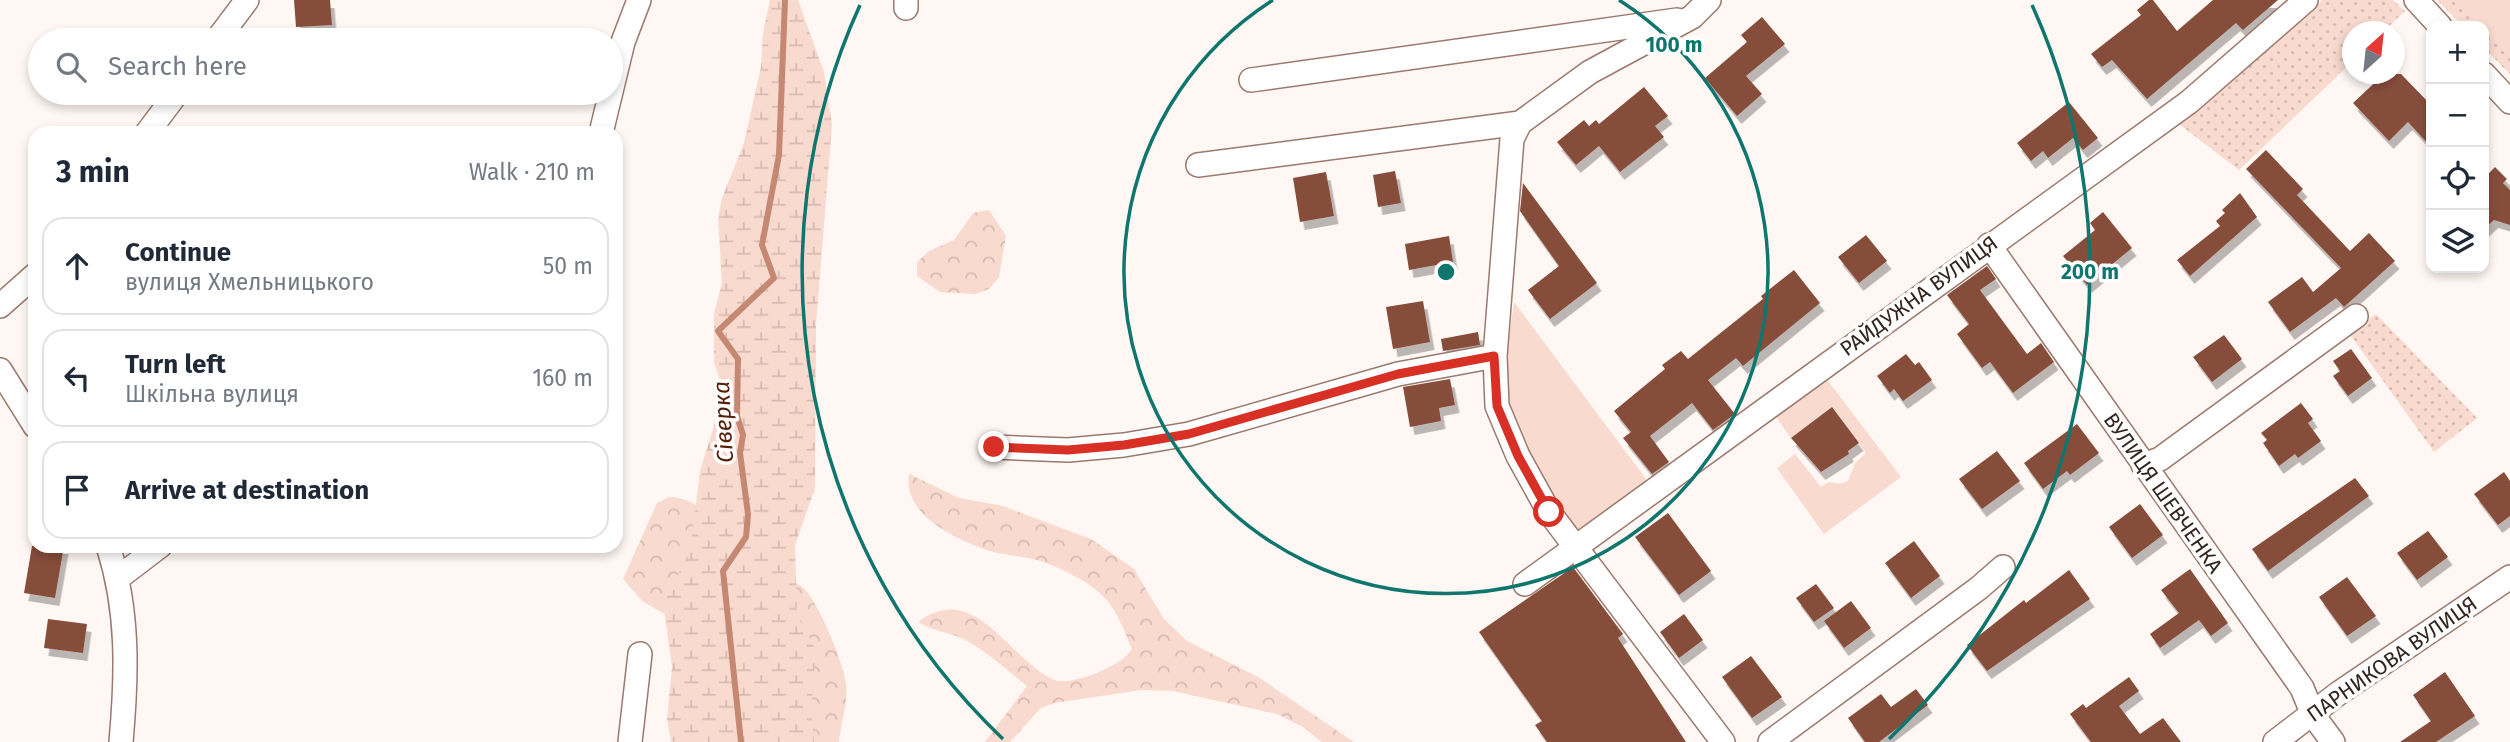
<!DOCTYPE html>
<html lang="en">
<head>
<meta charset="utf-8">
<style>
  :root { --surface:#fff; --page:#f6f6f7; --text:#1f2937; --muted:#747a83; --line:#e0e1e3 }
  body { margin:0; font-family:"Fira Sans",sans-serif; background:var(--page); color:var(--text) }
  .controls { position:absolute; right:21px; top:21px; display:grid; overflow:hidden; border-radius:14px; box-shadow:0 4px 10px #0003 }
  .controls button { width:63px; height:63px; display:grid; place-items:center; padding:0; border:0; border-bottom:2px solid var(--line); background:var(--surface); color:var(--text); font:35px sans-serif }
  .compass { position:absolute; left:2342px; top:21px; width:63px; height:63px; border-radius:50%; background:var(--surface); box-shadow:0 4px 10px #0003; rotate:27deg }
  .stop { position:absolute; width:21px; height:21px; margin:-16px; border:5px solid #d93025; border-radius:50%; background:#fff }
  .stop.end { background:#d93025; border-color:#fff; box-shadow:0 2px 7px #0008 }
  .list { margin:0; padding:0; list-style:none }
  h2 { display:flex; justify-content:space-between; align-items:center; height:91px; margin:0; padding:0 28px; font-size:30px }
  h2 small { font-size:23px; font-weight:400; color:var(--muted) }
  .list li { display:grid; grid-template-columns:46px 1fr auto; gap:21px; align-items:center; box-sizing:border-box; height:98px; margin:0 14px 14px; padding:0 14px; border:2px solid var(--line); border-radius:21px }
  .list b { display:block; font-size:26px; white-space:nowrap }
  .list p { margin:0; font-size:23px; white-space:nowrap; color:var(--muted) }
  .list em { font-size:23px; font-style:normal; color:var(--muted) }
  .icon { flex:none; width:38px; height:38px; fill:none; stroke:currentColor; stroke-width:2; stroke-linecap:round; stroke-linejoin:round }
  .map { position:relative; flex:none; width:2510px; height:742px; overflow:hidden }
  .search { position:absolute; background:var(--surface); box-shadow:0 4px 10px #0003; left:28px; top:28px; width:595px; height:77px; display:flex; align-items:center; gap:18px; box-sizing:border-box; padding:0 24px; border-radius:38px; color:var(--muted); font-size:26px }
  .panel { position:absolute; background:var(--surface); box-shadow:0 4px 10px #0003; left:28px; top:126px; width:595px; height:427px; border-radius:21px }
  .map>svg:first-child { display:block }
  .grass { fill:url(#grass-dots) }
  .forest { fill:url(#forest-crowns) }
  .wetland { fill:url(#wetland-marsh) }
  .green { fill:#f9dacf }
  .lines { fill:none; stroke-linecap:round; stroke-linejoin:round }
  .stream { stroke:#c58873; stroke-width:6 }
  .building { fill:#864e3b; filter:url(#shadow) }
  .minor-casing { stroke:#9b796d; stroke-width:26 }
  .minor { stroke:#fff; stroke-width:23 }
  .route { stroke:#d93025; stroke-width:9 }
  .ring { fill:none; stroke:#0f766e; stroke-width:3.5 }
  .labels { text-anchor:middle; stroke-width:7; stroke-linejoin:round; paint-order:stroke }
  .street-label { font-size:21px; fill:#32241f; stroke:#fff }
  .water-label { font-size:23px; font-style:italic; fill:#571e08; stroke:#fff }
  .centre { fill:#0f766e; stroke:#fff; stroke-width:3.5 }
  .ring-label { font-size:21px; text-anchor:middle; font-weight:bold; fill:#0f766e; stroke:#fff; stroke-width:7; stroke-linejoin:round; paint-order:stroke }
</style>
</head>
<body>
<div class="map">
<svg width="2510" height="742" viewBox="0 0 2510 742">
  <defs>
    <pattern id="grass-dots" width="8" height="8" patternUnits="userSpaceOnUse" patternTransform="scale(1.75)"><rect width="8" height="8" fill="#f9dacf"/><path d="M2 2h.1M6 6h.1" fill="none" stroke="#d6bbb1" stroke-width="1.8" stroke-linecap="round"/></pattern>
    <pattern id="forest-crowns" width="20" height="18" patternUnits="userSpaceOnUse" patternTransform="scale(1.75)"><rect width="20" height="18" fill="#f9dacf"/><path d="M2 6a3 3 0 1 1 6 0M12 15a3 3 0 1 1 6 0" fill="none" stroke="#d6bbb1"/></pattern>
    <pattern id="wetland-marsh" width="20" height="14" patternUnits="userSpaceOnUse" patternTransform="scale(1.75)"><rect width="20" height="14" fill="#f9dacf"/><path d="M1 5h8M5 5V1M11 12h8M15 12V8" fill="none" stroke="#d6bbb1"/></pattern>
    <filter id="shadow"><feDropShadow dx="4.5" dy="8" stdDeviation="0" flood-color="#0004"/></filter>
  </defs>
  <rect width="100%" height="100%" fill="#fff7f4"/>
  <!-- grass -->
  <path class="grass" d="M2322,0H2393L2405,11L2384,31L2352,32V62L2239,170L2179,124Z
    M2437,0H2458L2484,26H2463Z
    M2484,26L2510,53V74L2484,48Z
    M2376,314L2477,418L2434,452L2349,333Z"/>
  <!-- forest -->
  <path class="forest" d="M989,210L1006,236L999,277L989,289L975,294L940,292L917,276V262L929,251L954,240L973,213Z
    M909,474L959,498L1003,506L1091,539L1134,569L1164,619L1187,641L1258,677L1354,742H1322L1303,727L1277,714L1173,691L1142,690L1054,703L1041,708L1010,742H985L1027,686C1009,672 990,654 969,642C952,632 934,632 918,622C975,578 1010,662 1055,680C1066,684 1086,677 1097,673C1111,666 1123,662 1132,649C1123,628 1115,604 1096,590C1083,579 1060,568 1044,562C1024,555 1001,556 981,548C950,536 903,513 909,474Z
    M669,497C706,498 721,533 746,556C762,570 786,575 802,587C817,598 845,666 846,684C848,704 841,722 839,742H689L677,621L642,601L623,579L657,503Z"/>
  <!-- wetland -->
  <path class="wetland" d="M770,0H798L824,72L832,124L816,325L815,488L795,545L797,615L816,650L811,709L814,742H671L667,719L672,667L664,609L668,592L690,554L700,471L724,393L714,362V314L722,283L718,218L722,198L744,143L761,67L763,33Z"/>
  <!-- green -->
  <path class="green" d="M2458,0H2510V53Z
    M1514,302L1649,483L1582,531L1573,529C1548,491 1520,449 1509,404C1501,372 1510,334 1514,302Z
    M1825,377L1901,477L1824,534L1777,468L1795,454L1821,487L1829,482L1840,484L1848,481L1855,463L1866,453L1832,407L1791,438L1774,414Z"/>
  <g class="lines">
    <!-- stream -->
    <path class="stream" d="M741,742L723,571L746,537L748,514L740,453L743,435L737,416L738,359L718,331L774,278L762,245L779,155L785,0"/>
  </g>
  <!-- building -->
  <path class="building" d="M294,0H330L332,25L296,27Z
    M2149,0H2153L2177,31L2213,0H2278L2243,30L2236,23L2147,99L2112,60L2102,67L2091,54L2141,15L2137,10Z
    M1762,17L1785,44L1746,76L1762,94L1737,116L1705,78L1747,42L1741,35Z
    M2384,74H2401L2431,105V147L2408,122L2389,141L2353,103Z
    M1644,87L1668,116L1655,126L1664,137L1620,172L1599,146L1576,165L1557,142L1584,120L1589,126L1596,120L1599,124Z
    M2069,102L2098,138L2083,150L2073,138L2048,158L2043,151L2031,161L2017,143Z
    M2266,150L2303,189L2297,195L2350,251L2369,233L2395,261L2344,307L2336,298L2290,332L2268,302L2302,277L2313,292L2341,268L2246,169Z
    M2495,167L2507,179L2503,183L2510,190V225L2494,220L2484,229V178Z
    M1395,171L1401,203L1378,207L1373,175Z
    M1326,172L1334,216L1300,222L1293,178Z
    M1523,183L1597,283L1550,319L1528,290L1559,266L1520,211Z
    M2240,193L2257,217L2190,276L2177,260L2220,226L2216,221L2225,213L2222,210Z
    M2103,212L2132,248L2087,285L2063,256L2095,230L2090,223Z
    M1866,235L1887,261L1859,283L1838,257Z
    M1449,236L1453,262L1409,270L1405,244Z
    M1987,266L1996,279L1980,290L2027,354L2041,343L2054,362L2013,393L1990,362L1982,368L1957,334L1969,324L1947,295Z
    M1794,270L1820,303L1743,366L1736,358L1708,380L1735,414L1713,430L1692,403L1650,436L1669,462L1652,474L1623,438L1631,432L1614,411L1665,369L1662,365L1681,351L1688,359L1763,299L1761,296Z
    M1423,301L1430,342L1393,349L1386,307Z
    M1478,332L1480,345L1443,351L1441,339Z
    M2224,335L2242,359L2212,382L2193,357Z
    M2351,349L2372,378L2348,396L2333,376L2340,371L2333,361Z
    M1906,354L1915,365L1919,362L1932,380L1903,401L1894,389L1890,393L1877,376Z
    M1450,379L1455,405L1439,408L1441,421L1410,427L1403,387Z
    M2301,403L2313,419L2308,423L2321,441L2298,458L2295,454L2279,466L2263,443L2267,440L2261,433Z
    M1832,407L1859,443L1848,451L1849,454L1821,472L1791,438Z
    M2077,424L2099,453L2070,475L2067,471L2043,489L2024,463Z
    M1997,451L2020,481L1982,509L1959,479Z
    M2504,472L2510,481V516L2498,525L2474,494Z
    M2355,478L2369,496L2268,571L2252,549Z
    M2140,504L2163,535L2132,558L2109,527Z
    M1668,513L1711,571L1679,595L1635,537Z
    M2428,531L2448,557L2417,580L2397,553Z
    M1914,541L1940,576L1911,598L1885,563Z
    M32,546H64L55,598L24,593Z
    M1573,567L1623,634L1618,638L1686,742H1547L1535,725L1542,721L1479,632Z
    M2190,569L2228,623L2211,636L2199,620L2160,648L2150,634L2179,613L2161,590Z
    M2069,570L2090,599L1987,671L1967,645L2024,600L2026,603Z
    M2347,577L2376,616L2347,636L2319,597Z
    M1816,584L1834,608L1814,622L1796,598Z
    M1851,601L1871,628L1844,648L1824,621Z
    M1684,614L1703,640L1679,658L1660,632Z
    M48,619L87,624L83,653L44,648Z
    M1751,656L1782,697L1752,718L1722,677Z
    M2445,672L2475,716L2436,742H2400L2431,721L2413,695Z
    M2129,677L2139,691L2119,706L2140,734L2163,718L2181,742H2091L2070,714L2083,704L2086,708Z
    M1916,689L1928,705L1879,742H1865L1848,718L1881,694L1891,707Z"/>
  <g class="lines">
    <defs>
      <path id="minor" d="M1709,0L1692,17L1590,72L1520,123L1512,139L1495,356L1497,406L1518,456L1549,512L1723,742
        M2416,0L2440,26
        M906,8V0
        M217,40L247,0
        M2484,74L2510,102
        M1251,80L1677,20
        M147,133L177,93
        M601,133L623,42L639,0
        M1198,165L1520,123
        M1989,245L2302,688L2313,715L2333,742
        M0,306L35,275
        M0,370L35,426
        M994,447L1068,450L1124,445L1189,434L1398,374L1495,356
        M2143,465L2160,459L2356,316
        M108,546C129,611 127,675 121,742
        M118,578L160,546
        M1525,584L2189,102L2306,0
        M630,742L640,654
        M1770,742L1979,588L2003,567
        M2275,742L2339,693L2510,577"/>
    </defs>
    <!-- minor casing -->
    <use href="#minor" class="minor-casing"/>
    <!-- minor -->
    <use href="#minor" class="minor"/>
  </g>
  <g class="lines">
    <!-- route -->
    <path class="route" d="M994,447L1068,450L1124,445L1189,434L1398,374L1494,356L1497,406L1518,456L1549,512"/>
  </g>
  <!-- distance rings -->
  <g class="ring">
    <path d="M1619 0A322 322 0 1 1 1273 0"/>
    <path d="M1003 739A644 644 0 0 1 860 5M2032 5A644 644 0 0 1 1889 739"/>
  </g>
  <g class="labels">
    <!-- street labels -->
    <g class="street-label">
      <text transform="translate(1919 296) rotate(-36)" y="7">РАЙДУЖНА ВУЛИЦЯ</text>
      <text transform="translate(2163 493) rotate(55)" y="7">ВУЛИЦЯ ШЕВЧЕНКА</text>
      <text transform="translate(2392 659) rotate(-35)" y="7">ПАРНИКОВА ВУЛИЦЯ</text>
    </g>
    <!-- water labels -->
    <g class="water-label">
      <text transform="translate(723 422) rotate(-93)" y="8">Сіверка</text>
    </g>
  </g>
  <circle cx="1446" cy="272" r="10" class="centre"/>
  <g class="ring-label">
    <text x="1674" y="52">100 m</text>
    <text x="2090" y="279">200 m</text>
  </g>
</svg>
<div class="controls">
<button>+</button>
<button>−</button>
<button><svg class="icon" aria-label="locate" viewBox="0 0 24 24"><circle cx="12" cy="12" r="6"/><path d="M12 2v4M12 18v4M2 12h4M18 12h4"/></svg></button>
<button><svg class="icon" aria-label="layers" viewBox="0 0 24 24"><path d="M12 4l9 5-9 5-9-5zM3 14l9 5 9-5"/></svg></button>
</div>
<svg class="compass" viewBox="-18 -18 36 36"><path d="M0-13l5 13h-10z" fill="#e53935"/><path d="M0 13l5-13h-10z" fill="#747a83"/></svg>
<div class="stop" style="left:1549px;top:512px"></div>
<div class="stop end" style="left:994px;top:447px"></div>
<div class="search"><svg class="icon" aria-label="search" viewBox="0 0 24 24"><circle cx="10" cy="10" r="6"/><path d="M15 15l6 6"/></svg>Search here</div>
<section class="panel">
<h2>3 min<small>Walk · 210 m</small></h2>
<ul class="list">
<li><svg class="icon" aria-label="ahead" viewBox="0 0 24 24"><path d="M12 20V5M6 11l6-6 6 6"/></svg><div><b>Continue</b><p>вулиця Хмельницького</p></div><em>50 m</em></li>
<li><svg class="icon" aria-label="left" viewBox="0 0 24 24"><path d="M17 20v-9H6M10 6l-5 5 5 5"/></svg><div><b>Turn left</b><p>Шкільна вулиця</p></div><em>160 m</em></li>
<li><svg class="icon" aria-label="arrive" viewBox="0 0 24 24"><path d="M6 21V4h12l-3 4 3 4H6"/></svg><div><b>Arrive at destination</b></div></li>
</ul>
</section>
</div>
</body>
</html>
